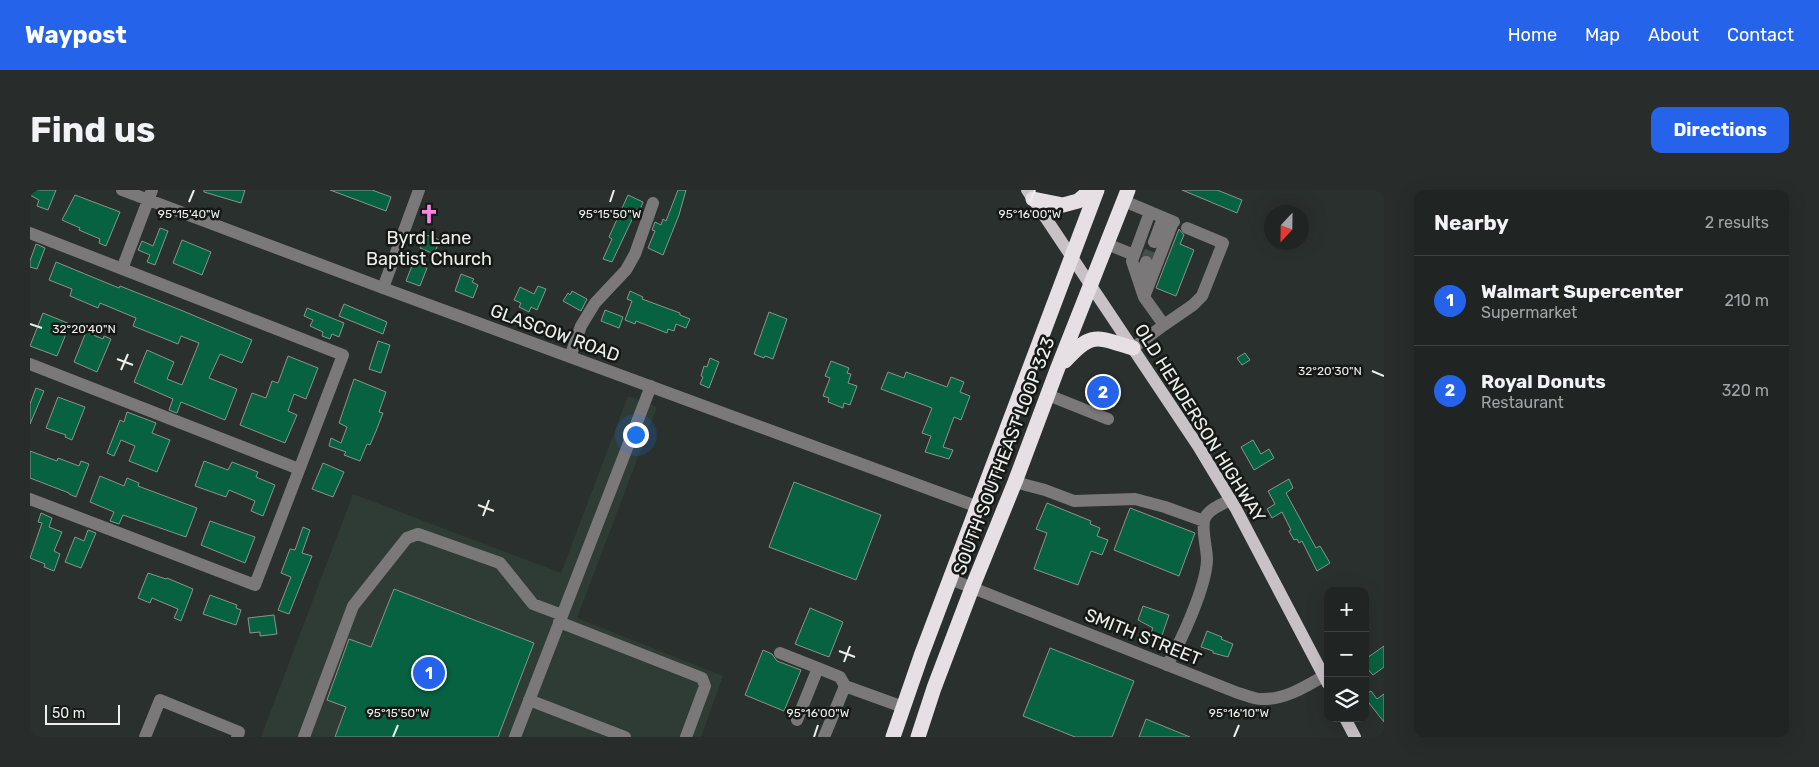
<!DOCTYPE html>
<html lang="en">
<head>
<meta charset="utf-8">
<style>
  :root { --surface:#202422; --page:#282c2a; --text:#f1f3f6; --muted:#a2a4a5; --line:#3d4140; --accent:#2563eb }
  body { margin:0; font-family:Rubik,sans-serif; background:var(--page); color:var(--text) }
  .controls { position:absolute; right:15px; bottom:15px; display:grid; overflow:hidden; border-radius:10px; box-shadow:0 5px 20px #0002 }
  .controls button { width:45px; height:45px; display:grid; place-items:center; padding:0; border:0; border-bottom:1px solid var(--line); background:var(--surface); color:var(--text); font:25px sans-serif }
  .compass { position:absolute; left:1234px; top:15px; width:45px; height:45px; border-radius:50%; background:var(--surface); box-shadow:0 5px 20px #0002; rotate:202deg }
  .scale { position:absolute; left:15px; bottom:12px; width:75px; box-sizing:border-box; padding-left:5px; border:2px solid #ecf0ed; border-top:0; font-size:14px; line-height:18px; white-space:nowrap; color:#ecf0ed; -webkit-text-stroke:4px #151816; paint-order:stroke }
  .you { position:absolute; left:605px; top:244px; width:18px; height:18px; margin:-12px; border:4px solid #fff; border-radius:50%; background:#1a73e8; box-shadow:0 0 0 8px #1a73e833 }
  .badge { display:grid; place-items:center; width:32px; height:32px; border-radius:50%; background:var(--accent); color:#fff; font-size:16px; font-weight:700 }
  .pin { position:absolute; translate:-50% -50%; border:2px solid #fff; box-shadow:0 1px 5px #0006 }
  .list { margin:0; padding:0; list-style:none }
  h2 { display:flex; justify-content:space-between; align-items:center; height:65px; margin:0; padding:0 20px; font-size:21px }
  h2 small { font-size:16px; font-weight:400; color:var(--muted) }
  .list li { display:grid; grid-template-columns:32px 1fr auto; gap:15px; align-items:center; box-sizing:border-box; height:90px; padding:0 20px; border-top:1px solid var(--line) }
  .list b { display:block; font-size:19px; white-space:nowrap }
  .list p { margin:0; font-size:16px; white-space:nowrap; color:var(--muted) }
  .list em { font-size:16px; font-style:normal; color:var(--muted) }
  .icon { flex:none; width:28px; height:28px; fill:none; stroke:currentColor; stroke-width:2; stroke-linecap:round; stroke-linejoin:round }
  .map { position:relative; flex:none; width:1354px; height:547px; overflow:hidden; border-radius:10px }
  header { display:flex; align-items:center; gap:30px; box-sizing:border-box; height:70px; padding:0 25px; background:var(--accent); color:#fff }
  header strong { font-size:24px }
  nav { display:flex; gap:28px; margin-inline-start:auto; font-size:18px }
  .intro { display:flex; align-items:center; justify-content:space-between; box-sizing:border-box; height:120px; padding:0 30px }
  h1 { margin:0; font-size:35px }
  .button { padding:12px 22px; border-radius:10px; background:var(--accent); color:#fff; font-size:18px; font-weight:700 }
  main { display:flex; gap:30px; padding:0 30px }
  aside { flex:1; background:var(--surface); border-radius:10px; box-shadow:0 5px 20px #0002 }
  .map>svg:first-child { display:block }
  .built { fill:#2f3b35 }
  .building { fill:#066240; stroke:#8c938f }
  .lines { fill:none; stroke-linecap:round; stroke-linejoin:round }
  .minor-tunnel { stroke:#474d4a; stroke-width:12; stroke-dasharray:12 6; stroke-linecap:butt }
  .minor { stroke:#7b787a; stroke-width:12 }
  .major { stroke:#c8c2c6; stroke-width:12 }
  .highway { stroke:#e6dfe4; stroke-width:15 }
  .ticks { fill:none; stroke:#ecf0ed; stroke-width:2 }
  .labels { text-anchor:middle; stroke-width:5; stroke-linejoin:round; paint-order:stroke }
  .poi-label { font-size:18px; fill:#ecf0ed; stroke:#151816 }
  .street-label { font-size:18px; fill:#ecf0ed; stroke:#151816 }
  .ticks-label { font-size:12px; text-anchor:middle; fill:#ecf0ed; stroke:#151816; stroke-width:5; stroke-linejoin:round; paint-order:stroke }
</style>
</head>
<body>
<header>
<strong>Waypost</strong>
<nav><a>Home</a><a>Map</a><a>About</a><a>Contact</a></nav>
</header>
<div class="intro"><h1>Find us</h1><a class="button">Directions</a></div>
<main>
<div class="map">
<svg width="1354" height="547" viewBox="0 0 1354 547">
  <rect width="100%" height="100%" fill="#2a302d"/>
  <!-- built -->
  <path class="built" d="M598,206L627,217L547,428L693,486L671,547H231L323,304L531,383Z"/>
  <!-- building -->
  <path class="building" d="M0,0H26L18,20L7,16L9,10L0,5Z
    M174,0H215L211,13L174,2Z
    M300,0H342L361,7L356,21Z
    M648,0H656L649,25L633,65L618,58L625,41L622,40L625,32L631,35L633,29L636,31Z
    M1152,0H1187L1212,10L1207,23Z
    M45,5L90,22L76,56L69,53L70,49L49,40L50,38L32,30Z
    M598,5L613,12L610,20L607,19L582,72L573,69L582,49L579,47Z
    M130,38L138,41L125,75L117,72L120,65L108,60L112,51L123,56Z
    M1149,39L1154,45L1150,54L1164,60L1146,106L1126,98Z
    M396,45L410,50L404,64L390,58Z
    M152,50L181,62L172,85L143,73Z
    M6,54L15,58L7,79L0,77V71Z
    M26,72L89,98L90,96L153,121L222,150L212,173L190,164L179,188L207,199L195,230L151,212L147,223L139,220L143,209L104,192L117,160L144,172L137,189L152,195L169,153L151,146L148,154L103,136L106,128L70,113L68,118L40,106L42,99L19,90Z
    M383,73L397,78L390,96L376,91Z
    M431,84L444,89L442,92L448,95L443,108L425,101Z
    M508,96L516,99L507,120L501,117L499,122L489,117L491,113L484,110L490,97L504,104Z
    M542,101L557,109L551,121L533,111L538,103L540,105Z
    M600,101L613,107L612,109L650,123V125L660,129L656,138L646,134L644,141L638,139L637,143L606,131L605,134L595,130L602,111L597,109Z
    M314,114L357,132L353,144L309,126Z
    M277,118L314,133L309,147L302,144L300,149L292,146L293,142L280,136L283,130L274,126Z
    M575,120L593,127L589,138L571,131Z
    M739,122L757,129L743,169L735,166L734,168L724,164Z
    M13,123L40,134L27,166L0,156Z
    M56,142L73,149L74,146L81,149L67,182L44,172Z
    M348,151L360,155L351,183L339,179Z
    M1215,163L1220,170L1212,175L1207,168Z
    M258,166L288,178L276,209L264,204L258,221L267,225L255,253L210,235L222,203L236,208L242,191L248,193Z
    M680,168L689,172L679,198L670,194L673,187L671,186L674,176L677,177Z
    M801,171L819,178L817,183L821,184L818,193L827,196L820,215L814,213L813,218L798,212L799,208L793,206L800,188L795,186Z
    M858,182L874,188L876,182L917,197L921,187L934,192L930,202L940,206L931,230L924,227L913,257L923,260L919,269L895,262L901,246L892,243L902,218L851,199Z
    M324,189L356,202L349,222L353,223L346,241L340,255L337,254L330,271L314,265L316,262L299,256L301,248L311,253L317,237L309,233Z
    M1068,190L1087,198L1085,204L1088,206L1084,217L1064,209L1065,207L1060,205Z
    M6,198L14,201L0,234V214Z
    M28,207L55,217L42,250L35,247L36,245L16,238Z
    M97,222L126,233L122,243L140,250L127,282L99,271L105,256L91,250L84,266L77,263L90,230L94,232Z
    M1223,250L1231,264L1239,259L1244,268L1224,280L1211,257Z
    M0,261L27,271L28,268L49,276L51,271L59,274L46,307L39,304V303L0,288Z
    M174,271L198,280L202,272L228,282L226,287L245,295L233,326L221,321L225,311L199,300L196,307L165,296Z
    M293,273L314,282L303,307L282,299Z
    M70,286L94,296L97,288L109,293L108,296L167,318L156,347L93,325L89,334L80,331L84,322L60,312Z
    M1259,289L1263,298L1256,303L1286,358L1290,356L1300,373L1287,381L1272,351L1269,353L1267,349L1264,350L1259,341L1261,340L1252,322L1242,328L1237,319L1245,314L1238,301Z
    M764,292L851,325L826,390L739,357Z
    M1017,313L1061,331L1060,334L1070,338L1067,346L1078,350L1072,365L1061,361L1048,395L1004,379L1017,343L1006,339Z
    M1100,318L1165,343L1149,386L1084,360Z
    M11,323L22,328L19,337L32,342L24,361L30,364L24,381L14,377L15,374L0,368L12,333L8,332Z
    M180,331L225,347L215,373L171,355Z
    M273,337L280,340L272,363L282,366L259,424L248,420L261,387L251,383L260,359L265,360Z
    M58,340L66,343L51,378L35,372L45,347L54,351Z
    M118,383L136,389L137,388L163,399L151,431L144,428L148,419L122,408L120,413L108,408Z
    M364,399L504,453L468,547H305L316,517L297,510L319,449L341,457Z
    M180,405L207,415L206,418L211,420L206,435L173,424Z
    M1113,416L1139,425L1131,448L1120,445L1123,438L1108,430Z
    M780,418L813,432L799,467L765,454Z
    M244,425L247,444L230,446V442L220,443L218,428Z
    M1177,441L1192,447L1191,449L1203,454L1198,467L1183,463V461L1171,457Z
    M1354,456V477L1343,485L1335,476V472L1339,470L1337,468Z
    M1020,458L1104,491L1082,547H1045L993,526Z
    M733,460L742,464L747,471L771,480L754,521L715,505Z
    M1341,501L1347,509L1354,504V532L1335,508V505Z
    M1116,529L1160,547H1109Z"/>
  <g class="lines">
    <!-- minor-tunnel -->
    <path class="minor-tunnel" d="M1116,72L1124,52"/>
    <!-- minor -->
    <path class="minor" d="M92,0L353,98L948,317
      M1094,11L1144,32
      M1120,22L1102,71L1114,107L1134,135
      M0,43L313,165L225,395L0,309
      M1124,52L1133,28
      M1077,54L1104,65
      M92,79L122,0
      M1109,91L1116,72
      M353,98L389,0
      M1114,107L1143,32
      M1103,158L1134,135L1163,115L1172,106L1193,53L1157,38
      M540,167L551,136L565,113L596,80L605,64L623,13
      M0,174L269,279
      M1018,205L1078,229
      M985,292L1015,300L1044,311L1105,309L1135,317L1174,331
      M920,389L1208,503C1216,505 1224,509 1231,509C1254,510 1275,497 1294,486
      M529,432L672,488L675,496L656,547
      M750,463L788,478
      M1137,475C1151,452 1176,397 1177,370C1177,358 1172,343 1174,331C1176,320 1192,314 1201,310
      M499,510L595,547
      M767,530L788,478L810,487L815,496
      M115,547L130,510L209,542L207,547
      M274,547L323,416L377,348L388,344L470,373L503,414L532,425
      M485,547L621,196
      M794,547L815,496L873,517"/>
    <!-- major -->
    <path class="major" d="M997,0L1168,256L1206,319L1298,494
      M1315,528L1325,547"/>
    <!-- highway -->
    <path class="highway" d="M1003,9L1033,15L1048,11L1061,0
      M1035,171C1062,141 1066,147 1103,158
      M863,547L891,466L1067,0
      M888,547L904,498L942,398L985,292L1027,180L1098,0"/>
  </g>
  <!-- ticks -->
  <path class="ticks" d="M159,12L164,0M580,12L584,0M1000,12L1005,0M0,134L12,138M87,169L103,175M91,180L98,164M1342,181L1354,186M448,315L464,321M453,326L459,310M809,461L825,467M814,472L820,456M363,547L368,535M784,547L788,535M1204,547L1209,535"/>
  <!-- icons -->
  <defs>
    <symbol id="church-bare" viewBox="-9 -9 18 18"><path d="M-1.2-6h2.4v3.5h3.3v2.4h-3.3V6h-2.4V-.1h-3.3v-2.4h3.3Z" fill="#fc86e4" stroke="#151816" stroke-width="2.5" paint-order="stroke"/></symbol>
  </defs>
  <g fill-rule="evenodd">
    <use href="#church-bare" x="385" y="10" width="28" height="28"/>
  </g>
  <g class="labels">
    <!-- poi labels -->
    <g class="poi-label">
      <text x="399" y="54">Byrd Lane<tspan x="399" dy="21">Baptist Church</tspan></text>
    </g>
    <!-- street labels -->
    <g class="street-label">
      <text transform="translate(525 143) rotate(20)" y="6">GLASCOW ROAD</text>
      <text transform="translate(1170 233) rotate(58)" y="6">OLD HENDERSON HIGHWAY</text>
      <text transform="translate(974 266) rotate(-69)" y="6">SOUTH SOUTHEAST LOOP 323</text>
      <text transform="translate(1113 447) rotate(22)" y="6">SMITH STREET</text>
    </g>
  </g>
  <g class="ticks-label">
    <text x="159" y="28">95°15'40"W</text>
    <text x="580" y="28">95°15'50"W</text>
    <text x="1000" y="28">95°16'00"W</text>
    <text x="54" y="143">32°20'40"N</text>
    <text x="1300" y="185">32°20'30"N</text>
    <text x="368" y="527">95°15'50"W</text>
    <text x="788" y="527">95°16'00"W</text>
    <text x="1209" y="527">95°16'10"W</text>
  </g>
</svg>
<div class="controls">
<button>+</button>
<button>−</button>
<button><svg class="icon" aria-label="layers" viewBox="0 0 24 24"><path d="M12 4l9 5-9 5-9-5zM3 14l9 5 9-5"/></svg></button>
</div>
<svg class="compass" viewBox="-18 -18 36 36"><path d="M0-13l5 13h-10z" fill="#e53935"/><path d="M0 13l5-13h-10z" fill="#a2a4a5"/></svg>
<div class="scale">50 m</div>
<div class="you"></div>
<div class="pin badge" style="left:399px;top:483px">1</div>
<div class="pin badge" style="left:1073px;top:202px">2</div>
</div>
<aside>
<h2>Nearby<small>2 results</small></h2>
<ul class="list">
<li><span class="badge">1</span><div><b>Walmart Supercenter</b><p>Supermarket</p></div><em>210 m</em></li>
<li><span class="badge">2</span><div><b>Royal Donuts</b><p>Restaurant</p></div><em>320 m</em></li>
</ul>
</aside>
</main>
</body>
</html>
